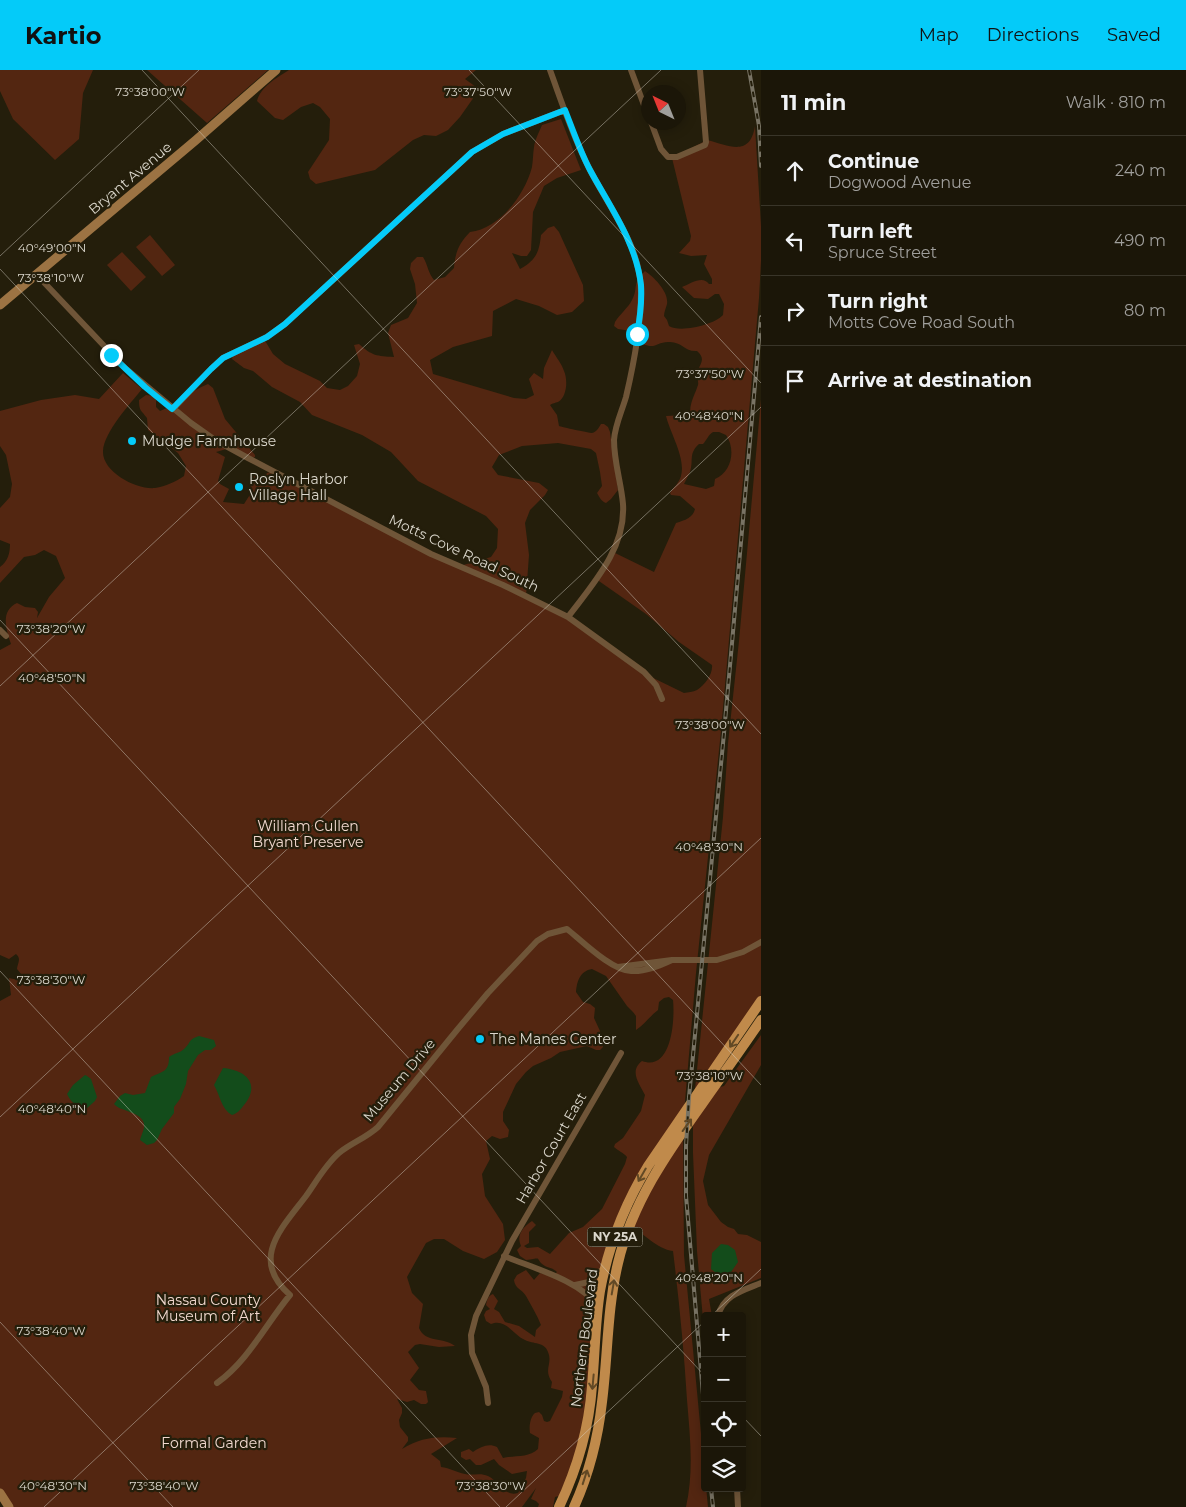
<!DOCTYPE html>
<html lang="en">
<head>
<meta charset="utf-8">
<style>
  :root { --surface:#1b1608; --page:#241f12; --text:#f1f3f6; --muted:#a09f9c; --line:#393529; --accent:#04cbf9 }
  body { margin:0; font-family:Montserrat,sans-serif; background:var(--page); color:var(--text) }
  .controls { position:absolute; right:15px; bottom:15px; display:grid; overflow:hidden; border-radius:5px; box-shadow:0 2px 12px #0003 }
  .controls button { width:45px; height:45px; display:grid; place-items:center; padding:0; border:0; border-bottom:1px solid var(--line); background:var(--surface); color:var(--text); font:25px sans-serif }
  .compass { position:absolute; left:641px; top:15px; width:45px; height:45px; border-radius:50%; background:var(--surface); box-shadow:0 2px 12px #0003; rotate:317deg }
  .stop { position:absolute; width:15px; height:15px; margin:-11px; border:4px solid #04cbf9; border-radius:50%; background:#fff }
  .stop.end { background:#04cbf9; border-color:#fff; box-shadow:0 1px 5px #0008 }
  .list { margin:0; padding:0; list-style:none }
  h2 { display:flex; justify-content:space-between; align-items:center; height:65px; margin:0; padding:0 20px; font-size:21px }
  h2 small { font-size:16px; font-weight:400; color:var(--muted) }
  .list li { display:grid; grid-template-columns:32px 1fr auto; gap:15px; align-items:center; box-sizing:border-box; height:70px; padding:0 20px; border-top:1px solid var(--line) }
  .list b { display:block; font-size:19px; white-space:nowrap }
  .list p { margin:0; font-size:16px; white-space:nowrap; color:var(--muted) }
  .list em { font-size:16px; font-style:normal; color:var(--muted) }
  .icon { flex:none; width:28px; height:28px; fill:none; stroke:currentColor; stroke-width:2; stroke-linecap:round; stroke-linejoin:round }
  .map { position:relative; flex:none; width:761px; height:1437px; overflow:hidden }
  header { display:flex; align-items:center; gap:30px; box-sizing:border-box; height:70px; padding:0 25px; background:var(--accent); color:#111 }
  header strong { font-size:24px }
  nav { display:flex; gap:28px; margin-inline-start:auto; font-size:18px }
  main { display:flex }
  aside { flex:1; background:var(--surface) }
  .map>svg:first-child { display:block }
  .green { fill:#532611; fill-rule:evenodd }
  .water { fill:#134c1b }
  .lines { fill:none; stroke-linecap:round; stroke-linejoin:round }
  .street { stroke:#6f5538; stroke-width:6 }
  .secondary { stroke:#9c7343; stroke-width:9 }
  .primary { stroke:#c08a4b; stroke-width:10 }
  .rail-casing { stroke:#787364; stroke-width:4 }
  .rail { stroke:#241e0b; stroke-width:2; stroke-dasharray:5.5; stroke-linecap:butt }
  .oneway { stroke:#624925 }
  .route { stroke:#04cbf9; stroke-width:6 }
  .ticks { fill:none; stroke:#dbd7cc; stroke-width:1; stroke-opacity:0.45 }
  .poi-dot { fill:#04cbf9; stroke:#241e0b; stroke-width:2 }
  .labels { text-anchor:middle; stroke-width:4.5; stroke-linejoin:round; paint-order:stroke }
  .shield { fill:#241e0b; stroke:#a4a092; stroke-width:1 }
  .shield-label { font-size:12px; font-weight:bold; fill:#dbd7cc }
  .street-label { font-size:14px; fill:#dbd7cc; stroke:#241e0b }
  .poi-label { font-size:14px; fill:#dbd7cc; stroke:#241e0b; text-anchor:start }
  .park-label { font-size:14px; fill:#f2d9cf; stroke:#241e0b }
  .ticks-label { font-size:12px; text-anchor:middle; fill:#dbd7cc; stroke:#241e0b; stroke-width:4.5; stroke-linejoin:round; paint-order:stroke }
</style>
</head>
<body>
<header>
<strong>Kartio</strong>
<nav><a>Map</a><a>Directions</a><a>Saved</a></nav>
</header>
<main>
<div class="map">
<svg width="761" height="1437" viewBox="0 0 761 1437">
  <rect width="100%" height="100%" fill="#241e0b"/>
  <!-- green -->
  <path class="green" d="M0,0H93L83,23L79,69L55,90L13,49L0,21Z
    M147,0H268L207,53Z
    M289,0H476L465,9L476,17L474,27L460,47L448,60L436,66L424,65L413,70L375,100L316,114L310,109L308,102L329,70L330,49L320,37L313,33L301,37L283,50L275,48L257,31C261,16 277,8 289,0Z
    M561,49L581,100L557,108L544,116L533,142L531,180L527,186H521L512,183L520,199C536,190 539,183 541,165L548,158L554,156L559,162L583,215L584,231L572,242L557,245L539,236L516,229L493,241L492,266L453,277L430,290L433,304L514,328L526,329L534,325L529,309L534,303L543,309L544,298L552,280C556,287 562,294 564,301C568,310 567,327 558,332C555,333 553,333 550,335L557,345L559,356C561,357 590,363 592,363C597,362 599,357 601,354H604L608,357L610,362L618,420L611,429L606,433C601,431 600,428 597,423L602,416L600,402L596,383L591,379L558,373L522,376L499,385L492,397L498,405L539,413L548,420L545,425L530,440L525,453L529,485L526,526L547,535L643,603L684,623C688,622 693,622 697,620C705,615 713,604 712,595L679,572L646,544L596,509L613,482L654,502L676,453C685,450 693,448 695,439L680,426L671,425L670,423C674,417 679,413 681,406C686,388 670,363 666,346L687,345L691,346C688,335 695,325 698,315C699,311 696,306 697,303C699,294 707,290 697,281C685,282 682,272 670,272C657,271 656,280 643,274L640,267L642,247L631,261L618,259L614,256L615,252C620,244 628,238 632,230C639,217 631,215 645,201C654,207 669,222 667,234C666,238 664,242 664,246L667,250L669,256C680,263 714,255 723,245L724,234L719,224H715L708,229L694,228L682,217C691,213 703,205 709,214H712V209L704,194L707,185L691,186L679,183L690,171L691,166L672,88L707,70C730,76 750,87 755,56L761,156V191L759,228L721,661L696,903L684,1043L659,1078L610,1179L582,1371L559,1426L555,1427L553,1437H538L539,1434L536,1431L531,1429L536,1418L522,1437H9L0,1423V931L11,925L9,908L18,910L21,904L17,899C17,894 22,889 16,884L9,889L0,885V580L11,574C6,559 0,541 17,533L25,537L35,538L38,542L37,548L49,527L65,508L56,486L44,480L35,485L24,487L0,513V497C8,491 10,483 10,474L0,470V438L10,427L12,414L6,385L0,376V341L41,330L75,325L99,329L123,303L142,319C130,334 104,362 103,381C102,402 137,420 155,418C166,416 175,412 184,406L186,396L178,383L148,360L147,348C141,340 139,341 139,330L146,325L154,326L156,330V337L160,341C179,334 189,321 208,314L213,318L225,349L255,385V387L252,388L230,378L216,382L225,387L218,411L220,414L229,419L223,432L244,434L251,423L250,406L253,404L264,408L267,403L271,402L460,496L491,487L497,478L498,459L486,446L418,411L391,382L362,365L312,345L300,332L272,317L253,301L244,298L232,289L233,282L264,269L273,284L285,294L320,311L327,318L340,320L348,316L357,306L360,294L354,275L359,274C372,286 377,286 394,287L388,263L391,255L408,248L417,233L415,214L410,199L411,193L417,187H423C428,195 428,203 434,210L445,207L454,198C455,183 459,173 470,162C499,159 525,125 532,97C533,90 533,84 534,77C535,70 539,62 542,55ZM713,362H719L726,365C736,379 732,402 715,409L714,416L706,419L684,414C686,410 688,406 690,402C694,390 688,384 699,374H703C707,370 708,365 713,362ZM592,899L606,906L627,936L633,942L636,946V960C645,954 650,946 658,940L659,932L664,928L669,927L673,930C675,949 672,1002 642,991C629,1001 639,1013 645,1025L641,1041L623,1068L615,1074L614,1077C618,1081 623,1082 627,1087L625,1094L602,1139L583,1157L569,1163L550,1184L538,1177L527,1178L524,1176L529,1173V1162L536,1155L532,1151C523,1157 516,1165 521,1176L517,1180L520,1186L526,1190C545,1187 533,1188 545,1196C549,1198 553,1198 557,1202L555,1204L547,1205L540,1203L534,1210L526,1200L517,1205L514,1210C515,1219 522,1219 526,1226C531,1235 537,1245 541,1255L536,1260L535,1267L519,1256L505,1252L499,1242L494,1239L498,1231L493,1224C488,1226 487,1230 486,1235L490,1239L486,1241L484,1245L486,1251L491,1254C506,1248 513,1265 525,1270C533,1274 545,1272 548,1282C553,1294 543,1299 552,1312L551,1318L563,1321L562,1327L550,1351L547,1352L544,1351L542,1345L539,1342L535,1343C530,1347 529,1357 530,1363L539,1368L538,1379C529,1388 516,1385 503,1388L497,1377C488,1373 481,1377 473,1382L469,1379L461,1382V1387L466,1390L470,1389L476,1395H481L494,1389L499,1395L512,1404L527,1401L526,1408L518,1423C504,1427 499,1411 488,1406C480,1402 472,1406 465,1404C456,1402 450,1398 441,1397L440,1391L431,1384L457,1368C436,1366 420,1368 402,1379L408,1371V1367L400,1357L399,1350L402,1343V1338L397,1329L407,1332L414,1330L421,1334H426L428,1332L426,1321L419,1320L410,1310L419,1298L408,1282L415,1275L420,1274L439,1277L455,1276C444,1267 425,1273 419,1258L423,1234L412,1223L407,1207L426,1173L434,1169H444L463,1181L484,1189L497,1182L505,1170L503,1154L485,1126L482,1104L490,1089L486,1071L492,1066L500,1069L508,1067L509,1060L503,1051V1042L516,1014L526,1002L533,996L551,988L560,982L587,976L596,980H600L603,977L600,961L594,948L595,938L590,934L583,932L576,922C577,911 580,901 592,899Z
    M150,165L175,195L162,206L136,177Z
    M122,182L146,207L131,221L107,195Z
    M761,329V930L694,1029L723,747L728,673L739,571Z
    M761,965V995L709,1085L703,1111L708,1135L721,1152L728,1157L734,1159L738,1164L747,1165L761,1172V1208L709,1229L712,1246H705V1272L697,1181L693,1083V1047L713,1019L724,1016Z
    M683,1062L684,1185L708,1437H686C694,1401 690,1366 687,1330C684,1280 679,1230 673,1181C657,1179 643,1163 630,1155Z"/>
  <!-- water -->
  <path class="water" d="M199,966L214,970L216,976L211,980H205L198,985L188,1001L186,1014L180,1029L174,1037V1043L162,1059L157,1070L154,1073L147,1075L140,1070C141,1066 143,1062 144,1058C147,1042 120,1042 114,1034L120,1026L125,1023L133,1025L145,1023L151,1007C163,1001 169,1002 169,987C174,983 180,983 184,979C192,972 187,970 199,966Z
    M223,998C246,1000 261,1014 244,1035C240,1040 238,1043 232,1045C221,1039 220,1025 214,1015Z
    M85,1005L87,1006L91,1009L97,1027L95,1031L86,1039C77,1036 71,1033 67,1024L73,1015Z
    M721,1174L728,1175L735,1180L738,1192L731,1202L720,1206L711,1199L712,1183Z"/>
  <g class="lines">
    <!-- street -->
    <path class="street" d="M550,0C562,33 573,67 589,98C609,138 641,176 641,222C641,257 634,293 626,327C622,341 615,355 614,370C614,392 621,412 623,434C626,478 593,514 568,547
      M631,0L648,46
      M651,52L661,79L668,87H677L705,75L706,72L700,0
      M37,205L125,298L191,353L215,370L248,388L431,484L503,515L568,547L644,602L656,615L662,629
      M173,339L211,299L223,288L267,267L285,254L472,82L503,64L565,40
      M0,560L6,566
      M618,897L672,890H717L743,882L761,872
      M504,1186C533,1198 582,1211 598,1237
      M575,1215L589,1212L604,1198
      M718,1246C723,1225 744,1220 761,1213
      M217,1313C248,1291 266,1254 290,1225C249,1189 282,1158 306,1126C316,1112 326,1094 339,1083C351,1073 366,1068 378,1057L457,960L488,923L537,871L548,864L567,859C582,871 612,901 631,901C645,902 659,896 672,890
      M488,1333L486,1317L472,1283L471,1265L476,1246L512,1171L621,983
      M737,1418L738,1437"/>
    <!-- secondary -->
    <path class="secondary" d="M0,235L196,70L276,0
      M0,1423L9,1437"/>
    <!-- primary -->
    <path class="primary" d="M559,1437C577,1399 589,1358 592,1316C595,1284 595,1252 600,1221C608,1177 625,1134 648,1096L761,931
      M574,1437C589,1404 598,1368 602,1332C608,1285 607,1239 618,1193C632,1133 667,1083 702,1034C722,1006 742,978 761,950"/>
    <defs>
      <path id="rail" d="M749,0L759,56L761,96
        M705,1348L686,1126V1076L689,1027L724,663L761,247
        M711,1418L713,1437"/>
    </defs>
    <!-- rail casing -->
    <use href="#rail" class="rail-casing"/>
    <!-- rail -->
    <use href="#rail" class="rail"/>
  </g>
  <!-- one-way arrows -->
  <defs><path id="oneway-shaft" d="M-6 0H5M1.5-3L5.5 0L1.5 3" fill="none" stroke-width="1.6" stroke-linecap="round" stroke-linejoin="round" transform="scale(1.25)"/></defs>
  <g class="oneway">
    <use href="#oneway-shaft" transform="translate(734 971) rotate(124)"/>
    <use href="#oneway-shaft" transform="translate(687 1055) rotate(-54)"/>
    <use href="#oneway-shaft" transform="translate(642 1105) rotate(120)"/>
    <use href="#oneway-shaft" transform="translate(613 1217) rotate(-80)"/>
    <use href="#oneway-shaft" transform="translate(593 1312) rotate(95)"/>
    <use href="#oneway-shaft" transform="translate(585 1407) rotate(-72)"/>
  </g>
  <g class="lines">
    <!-- route -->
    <path class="route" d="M111,285L145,317L172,339L211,299L223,288L267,267L285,254L472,82L503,64L565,40C573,60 580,81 590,100C610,137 636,172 641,215C642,231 640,248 637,264"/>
  </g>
  <!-- ticks -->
  <path class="ticks" d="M142,0L761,664M469,0L761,313M0,186L199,0M0,199L761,1015M0,550L705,1306M0,616L661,0M0,901L500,1437M0,1047L761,337M711,1246L761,1199M0,1252L173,1437M742,1346L761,1366M44,1437L761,768M506,1437L705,1251"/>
  <!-- markers -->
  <g class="poi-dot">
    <circle cx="132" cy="371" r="5"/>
    <circle cx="239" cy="417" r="5"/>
    <circle cx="480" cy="969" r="5"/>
  </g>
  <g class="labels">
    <!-- shield labels -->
    <rect class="shield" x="587.5" y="1157.5" width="55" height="19" rx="4"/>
    <g class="shield-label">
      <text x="615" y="1171">NY 25A</text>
    </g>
    <!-- street labels -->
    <g class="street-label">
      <text transform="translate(130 108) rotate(-40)" y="5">Bryant Avenue</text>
      <text transform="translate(464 483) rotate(25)" y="5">Motts Cove Road South</text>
      <text transform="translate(399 1010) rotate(-50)" y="5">Museum Drive</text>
      <text transform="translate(551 1078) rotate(-60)" y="5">Harbor Court East</text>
      <text transform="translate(584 1268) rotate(-83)" y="5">Northern Boulevard</text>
    </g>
    <!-- poi labels -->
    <g class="poi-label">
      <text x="142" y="376">Mudge Farmhouse</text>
      <text x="249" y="414">Roslyn Harbor<tspan x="249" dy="16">Village Hall</tspan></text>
      <text x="490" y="974">The Manes Center</text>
    </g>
    <!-- park labels -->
    <g class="park-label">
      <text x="308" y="761">William Cullen<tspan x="308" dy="16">Bryant Preserve</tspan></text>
      <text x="208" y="1235">Nassau County<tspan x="208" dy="16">Museum of Art</tspan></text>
      <text x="214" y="1378">Formal Garden</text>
    </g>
  </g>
  <g class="ticks-label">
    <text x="478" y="26">73°37'50"W</text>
    <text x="150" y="26">73°38'00"W</text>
    <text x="52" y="182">40°49'00"N</text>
    <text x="51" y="212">73°38'10"W</text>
    <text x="710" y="308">73°37'50"W</text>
    <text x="709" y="350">40°48'40"N</text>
    <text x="51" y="563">73°38'20"W</text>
    <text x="52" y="612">40°48'50"N</text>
    <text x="710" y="659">73°38'00"W</text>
    <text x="709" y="781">40°48'30"N</text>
    <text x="51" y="914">73°38'30"W</text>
    <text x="710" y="1010">73°38'10"W</text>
    <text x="52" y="1043">40°48'40"N</text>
    <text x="709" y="1212">40°48'20"N</text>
    <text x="51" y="1265">73°38'40"W</text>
    <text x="164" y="1420">73°38'40"W</text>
    <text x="491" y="1420">73°38'30"W</text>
    <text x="53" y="1420">40°48'30"N</text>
  </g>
</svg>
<div class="controls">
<button>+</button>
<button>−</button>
<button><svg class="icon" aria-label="locate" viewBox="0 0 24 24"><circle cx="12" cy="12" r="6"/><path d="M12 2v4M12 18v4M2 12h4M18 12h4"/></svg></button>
<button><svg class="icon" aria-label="layers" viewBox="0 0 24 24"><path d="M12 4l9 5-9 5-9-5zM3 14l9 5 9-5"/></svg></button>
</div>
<svg class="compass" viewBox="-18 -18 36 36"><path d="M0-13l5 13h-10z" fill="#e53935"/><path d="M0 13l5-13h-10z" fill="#a09f9c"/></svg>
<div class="stop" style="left:637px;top:264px"></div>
<div class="stop end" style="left:111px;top:285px"></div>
</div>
<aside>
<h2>11 min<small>Walk · 810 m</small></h2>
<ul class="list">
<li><svg class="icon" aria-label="ahead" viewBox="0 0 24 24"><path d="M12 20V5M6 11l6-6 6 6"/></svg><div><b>Continue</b><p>Dogwood Avenue</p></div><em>240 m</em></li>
<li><svg class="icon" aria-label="left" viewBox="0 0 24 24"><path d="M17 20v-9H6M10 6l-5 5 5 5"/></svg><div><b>Turn left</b><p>Spruce Street</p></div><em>490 m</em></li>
<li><svg class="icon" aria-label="right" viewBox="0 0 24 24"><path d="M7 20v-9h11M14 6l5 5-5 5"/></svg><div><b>Turn right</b><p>Motts Cove Road South</p></div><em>80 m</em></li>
<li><svg class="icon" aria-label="arrive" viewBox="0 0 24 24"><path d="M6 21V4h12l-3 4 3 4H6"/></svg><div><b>Arrive at destination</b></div></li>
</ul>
</aside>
</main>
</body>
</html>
